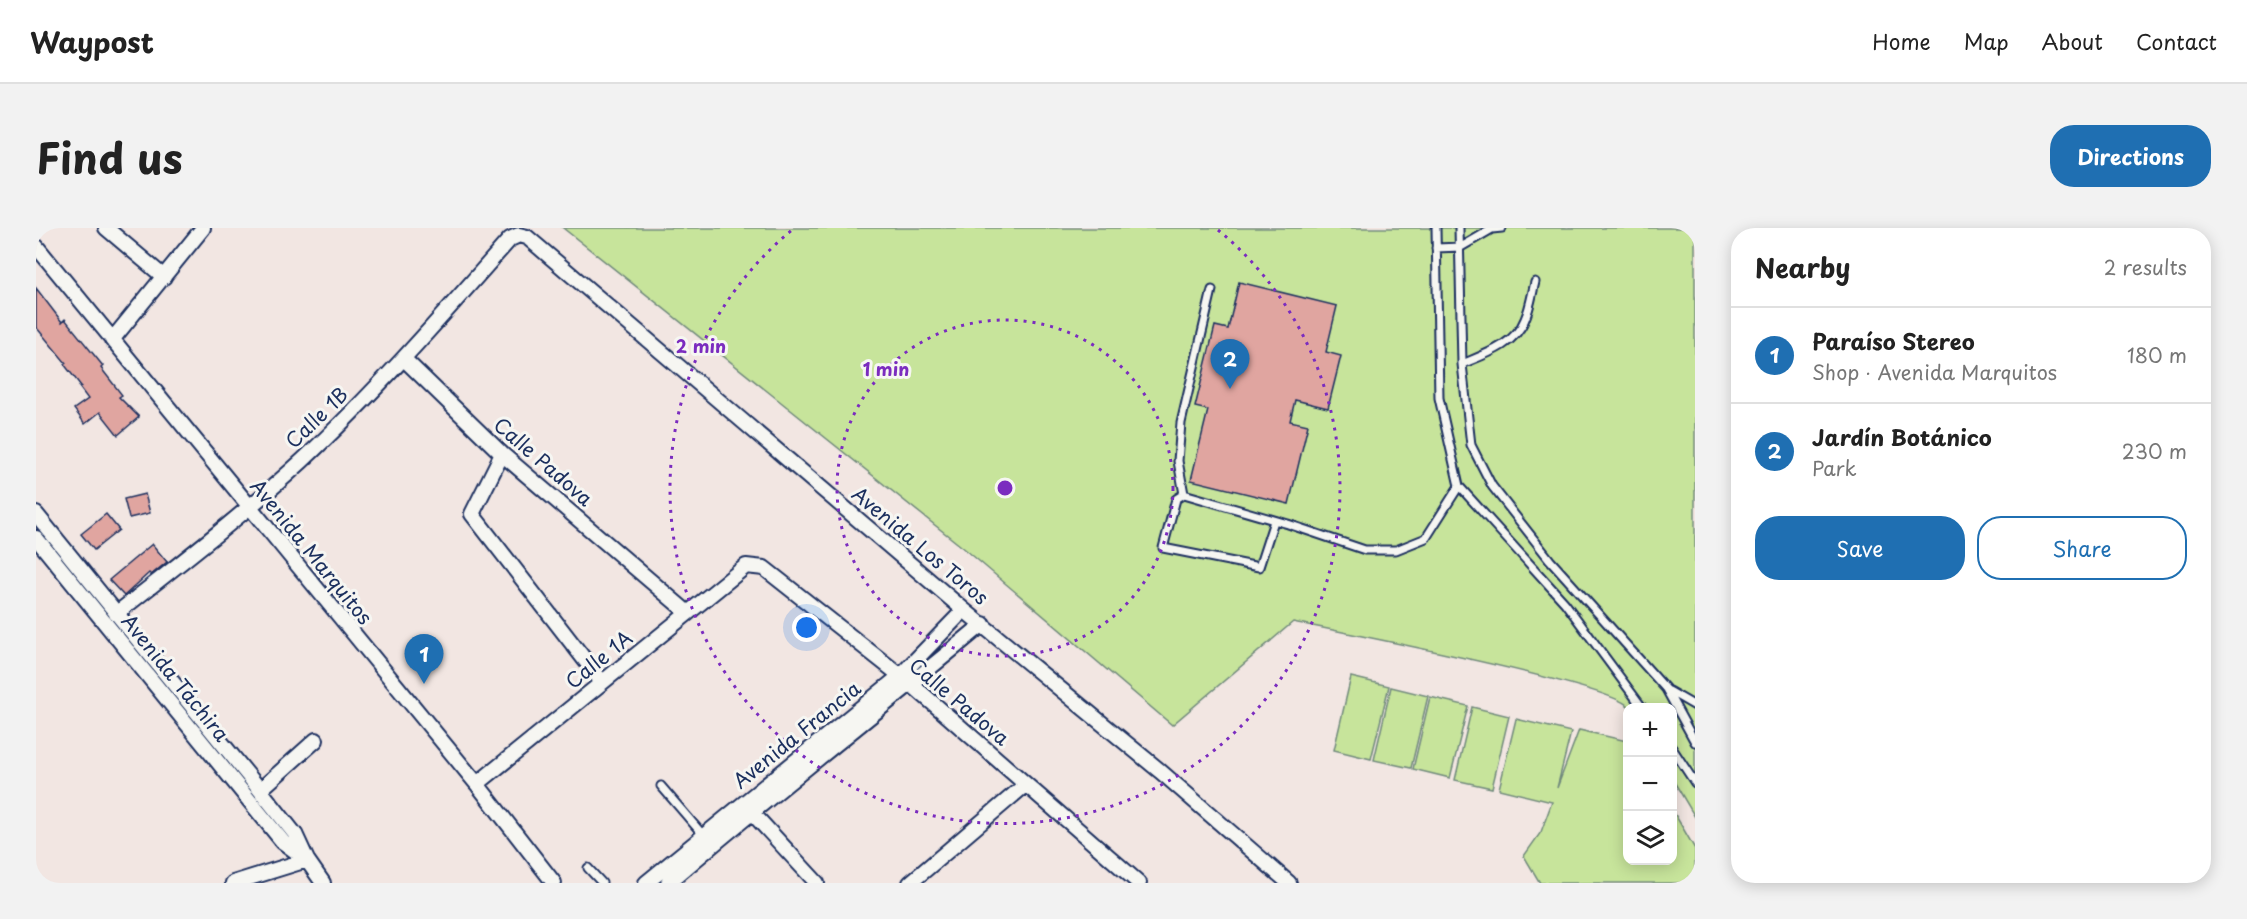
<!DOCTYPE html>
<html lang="en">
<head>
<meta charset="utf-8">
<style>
  :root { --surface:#fff; --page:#f2f2f2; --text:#222; --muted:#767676; --line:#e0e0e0; --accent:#1f6fb2 }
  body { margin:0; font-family:"Playpen Sans",sans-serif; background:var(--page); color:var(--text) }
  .controls { position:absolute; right:18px; bottom:18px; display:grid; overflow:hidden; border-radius:12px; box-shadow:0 3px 15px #0003 }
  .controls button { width:54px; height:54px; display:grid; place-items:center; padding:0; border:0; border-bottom:2px solid var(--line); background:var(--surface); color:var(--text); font:30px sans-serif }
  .you { position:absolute; left:771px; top:400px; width:21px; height:21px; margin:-15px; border:4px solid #fff; border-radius:50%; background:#1a73e8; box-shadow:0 0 0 9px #1a73e833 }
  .badge { display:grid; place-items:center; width:39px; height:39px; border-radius:50%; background:var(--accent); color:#fff; font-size:20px; font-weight:700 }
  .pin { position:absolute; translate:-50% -50px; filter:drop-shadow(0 2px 3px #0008) }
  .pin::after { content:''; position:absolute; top:32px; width:21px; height:18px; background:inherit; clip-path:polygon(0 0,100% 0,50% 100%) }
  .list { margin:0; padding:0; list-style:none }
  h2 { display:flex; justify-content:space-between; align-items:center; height:78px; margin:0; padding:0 24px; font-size:26px }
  h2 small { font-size:20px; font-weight:400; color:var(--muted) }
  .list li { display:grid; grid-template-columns:39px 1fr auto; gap:18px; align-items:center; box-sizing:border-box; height:96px; padding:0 24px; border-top:2px solid var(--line) }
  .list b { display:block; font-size:22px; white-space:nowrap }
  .list p { margin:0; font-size:20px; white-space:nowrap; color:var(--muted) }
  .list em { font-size:20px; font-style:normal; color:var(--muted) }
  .actions { display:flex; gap:12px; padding:18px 24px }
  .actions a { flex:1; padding:14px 0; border:2px solid var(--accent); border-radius:24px; text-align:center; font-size:21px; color:var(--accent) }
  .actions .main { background:var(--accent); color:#fff }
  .icon { flex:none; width:33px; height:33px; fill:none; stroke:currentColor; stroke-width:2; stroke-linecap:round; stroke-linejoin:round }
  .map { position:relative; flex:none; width:1659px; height:655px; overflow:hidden; border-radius:24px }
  header { display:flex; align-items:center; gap:36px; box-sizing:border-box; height:84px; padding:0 30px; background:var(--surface); border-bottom:2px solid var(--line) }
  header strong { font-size:28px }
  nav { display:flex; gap:33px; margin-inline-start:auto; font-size:21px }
  .intro { display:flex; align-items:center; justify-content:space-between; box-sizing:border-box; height:144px; padding:0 36px }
  h1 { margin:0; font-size:42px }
  .button { padding:15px 27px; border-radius:24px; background:var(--accent); color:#fff; font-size:21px; font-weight:700 }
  main { display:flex; gap:36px; padding:0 36px }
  aside { flex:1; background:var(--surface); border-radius:24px; box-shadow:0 3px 15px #0003 }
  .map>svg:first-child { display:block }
  .green { fill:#c7e49b; stroke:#718a7c; stroke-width:1.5 }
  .building { fill:#e0a5a0; stroke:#1b2f5e; stroke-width:1.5 }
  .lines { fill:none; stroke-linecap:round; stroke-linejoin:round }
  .lane-casing { stroke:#1b2f5e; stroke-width:11 }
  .street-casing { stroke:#1b2f5e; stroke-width:18 }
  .lane { stroke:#f6f6f2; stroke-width:7 }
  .street { stroke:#f6f6f2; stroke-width:14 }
  .ring { fill:none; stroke:#7b2cbf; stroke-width:3; stroke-dasharray:3 6 }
  .labels { text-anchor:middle; stroke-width:6; stroke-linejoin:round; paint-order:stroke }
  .street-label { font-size:20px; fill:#1b2f5e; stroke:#f6f6f2 }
  .centre { fill:#7b2cbf; stroke:#f6f6f2; stroke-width:3 }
  .ring-label { font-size:18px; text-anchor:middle; font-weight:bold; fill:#7b2cbf; stroke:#f6f6f2; stroke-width:6; stroke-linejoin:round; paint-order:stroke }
</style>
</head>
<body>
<header>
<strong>Waypost</strong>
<nav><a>Home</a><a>Map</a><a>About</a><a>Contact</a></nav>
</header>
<div class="intro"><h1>Find us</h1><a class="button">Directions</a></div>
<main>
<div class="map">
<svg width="1659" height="655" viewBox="0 0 1659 655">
  <rect width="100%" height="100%" fill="#f2e6e2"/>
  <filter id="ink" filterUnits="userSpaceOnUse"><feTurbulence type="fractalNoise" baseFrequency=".0167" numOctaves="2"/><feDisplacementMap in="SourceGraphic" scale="12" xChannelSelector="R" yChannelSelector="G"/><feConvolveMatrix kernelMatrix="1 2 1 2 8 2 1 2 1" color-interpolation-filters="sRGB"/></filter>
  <g filter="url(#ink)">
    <!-- green -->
    <path class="green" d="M527,0H1659V589L1637,552L1636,479H1593C1579,457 1301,403 1257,394L1136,497L930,322Z
      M1315,449L1353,458L1335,531L1298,522Z
      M1355,459L1392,468L1375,540L1338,532Z
      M1394,469L1432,478L1414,550L1377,541Z
      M1436,479L1473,488L1456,560L1419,552Z
      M1480,491L1535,504L1521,560L1543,502L1591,513L1592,632H1636L1637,583L1659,621V653L1655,655H1504L1488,628L1505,604L1516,574L1463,561Z"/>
    <!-- building -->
    <path class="building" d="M1203,54L1301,78L1290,124L1305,128L1292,180L1259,172L1254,193L1272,197L1253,276L1155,252L1172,182L1159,179L1179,98L1192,101Z
      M0,60L26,94L29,91L67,138L65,140L86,167L83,169L103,189L82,207L64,184L49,196L38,181L52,171L43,159L45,158L28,136L30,135L0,99Z
      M109,266L114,285L93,290L88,271Z
      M70,286L83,302L58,322L45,306Z
      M116,316L131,334L115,347L113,345L88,368L73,352Z"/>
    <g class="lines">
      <defs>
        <path id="lane" d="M1400,0L1403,170L1423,258L1529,375L1606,479
          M1423,0L1426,136L1435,217L1456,258L1514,332L1630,461L1659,514
          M1400,20L1425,19L1456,1L1466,0
          M1176,62L1145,195L1142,233L1148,266L1252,296L1329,322H1360L1390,310L1423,258
          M1426,136C1450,126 1479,117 1489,91C1494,80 1496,66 1499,54
          M1148,266L1140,271L1127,320L1223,339L1238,293
          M1633,463L1659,478
          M1636,520L1659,555
          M625,558L668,608
          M552,640L566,655"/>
        <path id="street" d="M70,0L128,49
          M0,18L441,556L518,655
          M76,112L167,0
          M368,131L466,226L652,385
          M466,226L436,286L566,454
          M0,286L224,562L259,606L271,632L247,614L0,310
          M80,386C143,336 207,287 266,233C341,163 407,87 474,11L483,7L491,9L928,382L1124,543L1253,655
          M441,556L710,338L728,340L875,456L1103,655
          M224,562L280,512
          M709,577L781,655
          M197,655L271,632L287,655
          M610,655L864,448L928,382
          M632,655C735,566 843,483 947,396
          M874,655L989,557"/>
      </defs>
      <!-- lane casing -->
      <use href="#lane" class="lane-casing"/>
      <!-- street casing -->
      <use href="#street" class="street-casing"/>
      <!-- lane -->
      <use href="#lane" class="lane"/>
      <!-- street -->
      <use href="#street" class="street"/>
    </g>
  </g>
  <!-- distance rings -->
  <g class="ring">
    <circle cx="969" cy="260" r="168"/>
    <path d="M1182 2A335 335 0 1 1 756 2"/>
  </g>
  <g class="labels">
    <!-- street labels -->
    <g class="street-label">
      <text transform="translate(281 190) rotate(-44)" y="7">Calle 1B</text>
      <text transform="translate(507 234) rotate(41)" y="7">Calle Padova</text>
      <text transform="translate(884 318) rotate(40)" y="7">Avenida Los Toros</text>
      <text transform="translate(275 324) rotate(51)" y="7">Avenida Marquitos</text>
      <text transform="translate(563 432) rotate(-39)" y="7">Calle 1A</text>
      <text transform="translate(139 450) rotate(51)" y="7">Avenida Táchira</text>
      <text transform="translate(923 474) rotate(40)" y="7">Calle Padova</text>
      <text transform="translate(761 507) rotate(-39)" y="7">Avenida Francia</text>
    </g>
  </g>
  <circle cx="969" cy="260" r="9" class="centre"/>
  <g class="ring-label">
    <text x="665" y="125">2 min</text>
    <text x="850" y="148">1 min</text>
  </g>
</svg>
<div class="controls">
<button>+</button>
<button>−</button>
<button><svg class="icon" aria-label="layers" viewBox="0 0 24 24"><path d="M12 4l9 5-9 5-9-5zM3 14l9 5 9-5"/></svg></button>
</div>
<div class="you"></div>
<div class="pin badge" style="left:388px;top:456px">1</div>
<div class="pin badge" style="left:1194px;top:161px">2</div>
</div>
<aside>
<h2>Nearby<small>2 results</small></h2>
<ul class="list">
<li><span class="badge">1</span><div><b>Paraíso Stereo</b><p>Shop · Avenida Marquitos</p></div><em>180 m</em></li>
<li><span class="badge">2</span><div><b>Jardín Botánico</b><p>Park</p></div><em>230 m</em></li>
</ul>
<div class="actions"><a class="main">Save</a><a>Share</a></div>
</aside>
</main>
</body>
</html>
